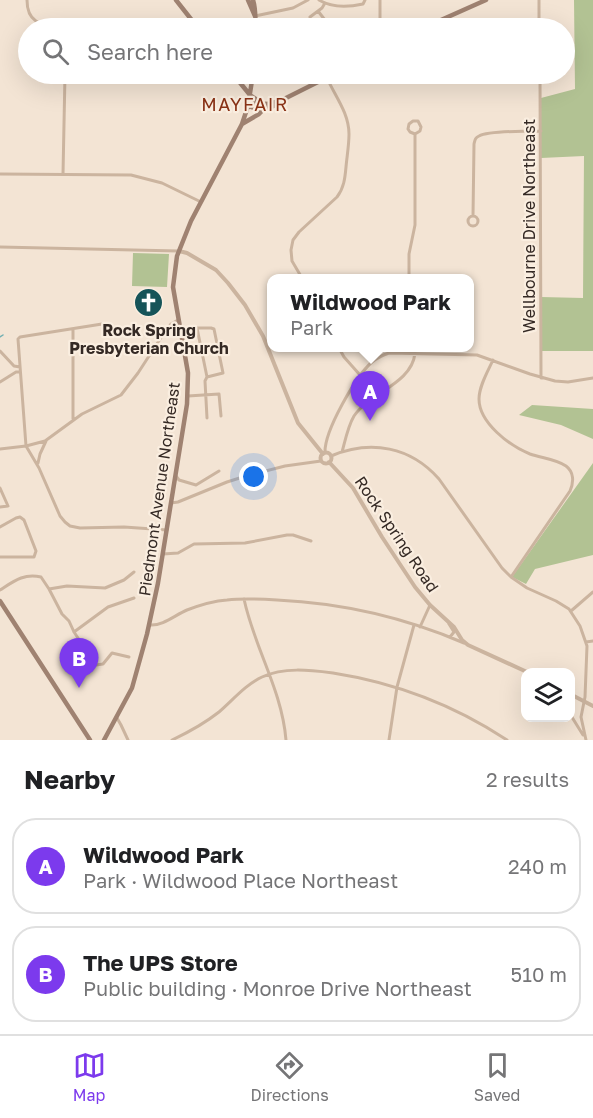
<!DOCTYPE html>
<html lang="en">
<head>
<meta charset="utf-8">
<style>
  :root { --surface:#fff; --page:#f2f2f2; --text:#202124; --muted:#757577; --line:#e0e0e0; --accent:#7c3aed }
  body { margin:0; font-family:"Golos Text",sans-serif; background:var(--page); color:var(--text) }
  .controls { position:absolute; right:18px; bottom:18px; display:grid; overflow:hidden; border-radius:12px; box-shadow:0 6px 24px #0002 }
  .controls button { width:54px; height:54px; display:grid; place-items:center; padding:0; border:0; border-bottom:2px solid var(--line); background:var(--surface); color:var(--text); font:30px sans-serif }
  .you { position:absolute; left:254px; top:477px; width:21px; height:21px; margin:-15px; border:4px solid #fff; border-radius:50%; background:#1a73e8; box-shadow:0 0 0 9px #1a73e833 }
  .badge { display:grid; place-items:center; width:39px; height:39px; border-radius:50%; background:var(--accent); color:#fff; font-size:20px; font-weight:700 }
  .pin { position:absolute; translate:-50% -50px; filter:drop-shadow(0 2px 3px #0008) }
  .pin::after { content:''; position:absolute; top:32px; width:21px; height:18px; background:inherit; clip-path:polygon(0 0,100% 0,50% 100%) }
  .popup { position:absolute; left:267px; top:274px; width:207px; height:78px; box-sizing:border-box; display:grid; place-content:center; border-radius:12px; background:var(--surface); filter:drop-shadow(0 2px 4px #0005); font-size:20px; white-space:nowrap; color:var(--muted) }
  .popup b { font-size:22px; color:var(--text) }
  .popup::after { content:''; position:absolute; left:50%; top:100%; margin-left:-12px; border:12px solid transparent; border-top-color:var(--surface) }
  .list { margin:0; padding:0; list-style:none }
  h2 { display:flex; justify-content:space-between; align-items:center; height:78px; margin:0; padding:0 24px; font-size:26px }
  h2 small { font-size:20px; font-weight:400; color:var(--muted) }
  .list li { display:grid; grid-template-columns:39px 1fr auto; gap:18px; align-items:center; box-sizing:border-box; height:96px; margin:0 12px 12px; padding:0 12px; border:2px solid var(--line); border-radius:24px }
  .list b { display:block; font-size:22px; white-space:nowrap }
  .list p { margin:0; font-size:20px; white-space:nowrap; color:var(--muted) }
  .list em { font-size:20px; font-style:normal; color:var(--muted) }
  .icon { flex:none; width:33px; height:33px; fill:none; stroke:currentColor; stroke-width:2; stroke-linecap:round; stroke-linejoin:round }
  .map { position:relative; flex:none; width:593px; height:740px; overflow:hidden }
  .search { position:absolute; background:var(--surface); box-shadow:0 6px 24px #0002; left:18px; right:18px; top:18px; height:66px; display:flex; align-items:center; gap:15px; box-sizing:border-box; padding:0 21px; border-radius:33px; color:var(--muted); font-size:22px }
  .sheet { height:294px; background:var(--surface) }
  nav { display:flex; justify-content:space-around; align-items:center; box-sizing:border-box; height:84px; border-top:2px solid var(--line); background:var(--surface); font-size:16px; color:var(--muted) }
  nav a { display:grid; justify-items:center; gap:3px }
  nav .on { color:var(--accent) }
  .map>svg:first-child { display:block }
  .green { fill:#b2c293 }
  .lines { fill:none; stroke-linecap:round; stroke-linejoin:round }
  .stream { stroke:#71afb2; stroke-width:1.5 }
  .minor { stroke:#cbb49f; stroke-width:3 }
  .tertiary { stroke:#cbb49f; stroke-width:4 }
  .secondary { stroke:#9f8271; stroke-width:4.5 }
  .labels { text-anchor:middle; stroke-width:4.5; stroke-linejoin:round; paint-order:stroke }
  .street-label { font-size:16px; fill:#342924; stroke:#faeee0 }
  .poi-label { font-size:16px; font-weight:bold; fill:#342924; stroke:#faeee0 }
  .neighbourhood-label { font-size:18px; letter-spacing:1.5px; fill:#8a3216; stroke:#faeee0 }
</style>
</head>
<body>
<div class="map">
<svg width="593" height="740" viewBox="0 0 593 740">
  <rect width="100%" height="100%" fill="#f3e4d4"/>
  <!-- green -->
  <path class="green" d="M574,0H593V351H542L541,297L583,298L584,156L541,158V98L575,89Z
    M133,253L169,254L167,287L132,286Z
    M532,405L593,409V439L561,425L519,415Z
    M593,463V555L535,569L526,584L512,577Z"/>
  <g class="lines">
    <!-- stream -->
    <path class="stream" d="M0,337L3,335"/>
    <!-- minor -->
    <path class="minor" d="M27,0C27,22 40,25 59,27
      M319,0C332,8 349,7 363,4L365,0
      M380,0V28
      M539,0V28
      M318,11L328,24
      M255,16L293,8L308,0
      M310,17L322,8L325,3
      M540,74L541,378
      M0,174L131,175L162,183L201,202
      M63,174L65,74
      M468 221a5 5 0 1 1 10 0a5 5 0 1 1-10 0Z
      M473,216L474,144C475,140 475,138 479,136C488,131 528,131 541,131
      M0,247L178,251
      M302,278L292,261L291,250L293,240L299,232L337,197C344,188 345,178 346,167C347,156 349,145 349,134C349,113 335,96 327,78
      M409,278V254L415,225V134L420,131L421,127L418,121H413L409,124L408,129L410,132L415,134
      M102,324L20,337L18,339L26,446L39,468L60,516L65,522L70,526L80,528L124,527L167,530
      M339,348L344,357L360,375
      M0,351L14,366L20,367
      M493,360C488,371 479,386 479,399C479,423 510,446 530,454C541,458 556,459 566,466C574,472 574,482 570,491L511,577
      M207,377L223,373L214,329L211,328H197L207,377L205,381L207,418
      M0,382L16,372H20
      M188,396L219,394L221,416
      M73,419V329
      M0,449L26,446L45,441L82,414L121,395L138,373L162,336L171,324L178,320
      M342,452C345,441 348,426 354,416C369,393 412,384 415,353
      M325,453C324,431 356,376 372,362C377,358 383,355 389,353L477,355L530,374L555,381L568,382L593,378
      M331,456C371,439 411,447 439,479L502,568L511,577L527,588L556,601L569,609L580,626L587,646L585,697L581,717L586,740
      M38,463L40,454L46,441
      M176,476L179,480L196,485L219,471
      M0,488L8,506L0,507
      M171,503L178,502L227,482L246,476L285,466L321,461
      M0,527L16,518L20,517L24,520L36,551L34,557H0
      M163,554L178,553L194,544L245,543L287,535H293L311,541
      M49,589L67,586L105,588L124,580L134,572
      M0,590C14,581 24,573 41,577L49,589L62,614L69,621L74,632L96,665L103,664L112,653L129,657
      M244,599C254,647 282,690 286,740
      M571,611L593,592
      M449,624L454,632L450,637
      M150,625C163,626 175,615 187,610C200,605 213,601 227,600C244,598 261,599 277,600C341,603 406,618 464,643
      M420,627L430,605
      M74,632L108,607L134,598
      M586,642L593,641
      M570,714L583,735
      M117,718L121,725L128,740
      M172,740C189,732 205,723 219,712C233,700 245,685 262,677C284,667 309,670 333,673C397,683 454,705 507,740
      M389,740L397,687L414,625"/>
    <!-- tertiary -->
    <path class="tertiary" d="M179,251L187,253L216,270L228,283L245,305L263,336L298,423L323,454
      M320.5 458a5.5 5.5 0 1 1 11 0a5.5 5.5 0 1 1-11 0Z
      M329,462L353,488L382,537L415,587L430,605L454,627L462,640L468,645L527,672
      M570,694L593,706"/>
    <!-- secondary -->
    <path class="secondary" d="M176,0L198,28
      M248,0L255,16
      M253,0C256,9 255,19 256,28
      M423,28L486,0
      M233,74L250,95L263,104
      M237,79H246L253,75
      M249,102L267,104L280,101L334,74
      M248,106C259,110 272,110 280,101
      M242,124L259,114L264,109
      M0,601L90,740
      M104,740L132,688L147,634L158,583L187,404L188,373L173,287L177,256L191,221L242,124L248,106L253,74"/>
  </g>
  <!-- icons -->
  <defs>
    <symbol id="church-disc" viewBox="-11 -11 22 22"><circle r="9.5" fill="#165459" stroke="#faeee0"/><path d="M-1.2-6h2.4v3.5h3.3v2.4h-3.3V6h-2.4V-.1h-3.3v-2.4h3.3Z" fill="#fff"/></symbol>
  </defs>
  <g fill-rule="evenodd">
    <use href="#church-disc" x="132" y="286" width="33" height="33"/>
  </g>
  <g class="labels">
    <!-- street labels -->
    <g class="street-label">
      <text transform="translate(529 226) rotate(-90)" y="6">Wellbourne Drive Northeast</text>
      <text transform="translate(159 489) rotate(-82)" y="6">Piedmont Avenue Northeast</text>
      <text transform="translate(397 534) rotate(56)" y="6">Rock Spring Road</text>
    </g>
    <!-- poi labels -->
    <g class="poi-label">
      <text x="149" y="336">Rock Spring<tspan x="149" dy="18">Presbyterian Church</tspan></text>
    </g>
    <!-- neighbourhood labels -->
    <g class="neighbourhood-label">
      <text x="245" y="111">MAYFAIR</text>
    </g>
  </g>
</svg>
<div class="controls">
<button><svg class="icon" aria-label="layers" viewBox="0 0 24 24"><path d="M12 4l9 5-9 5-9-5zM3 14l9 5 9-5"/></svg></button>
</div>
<div class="you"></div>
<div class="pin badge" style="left:370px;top:421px">A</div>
<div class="popup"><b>Wildwood Park</b>Park</div>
<div class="pin badge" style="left:79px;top:688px">B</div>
<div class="search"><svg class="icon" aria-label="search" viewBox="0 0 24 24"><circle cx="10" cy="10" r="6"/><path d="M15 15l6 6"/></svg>Search here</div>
</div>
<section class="sheet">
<h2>Nearby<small>2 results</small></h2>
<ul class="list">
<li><span class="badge">A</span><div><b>Wildwood Park</b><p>Park · Wildwood Place Northeast</p></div><em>240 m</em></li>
<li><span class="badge">B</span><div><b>The UPS Store</b><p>Public building · Monroe Drive Northeast</p></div><em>510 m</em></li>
</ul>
</section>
<nav>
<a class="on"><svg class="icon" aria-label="map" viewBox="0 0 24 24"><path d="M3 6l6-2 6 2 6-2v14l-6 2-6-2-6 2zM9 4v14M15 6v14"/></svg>Map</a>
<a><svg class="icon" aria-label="directions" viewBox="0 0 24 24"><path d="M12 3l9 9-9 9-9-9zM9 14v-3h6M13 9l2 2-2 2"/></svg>Directions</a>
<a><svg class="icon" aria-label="saved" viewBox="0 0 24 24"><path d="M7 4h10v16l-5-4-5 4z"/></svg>Saved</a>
</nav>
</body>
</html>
